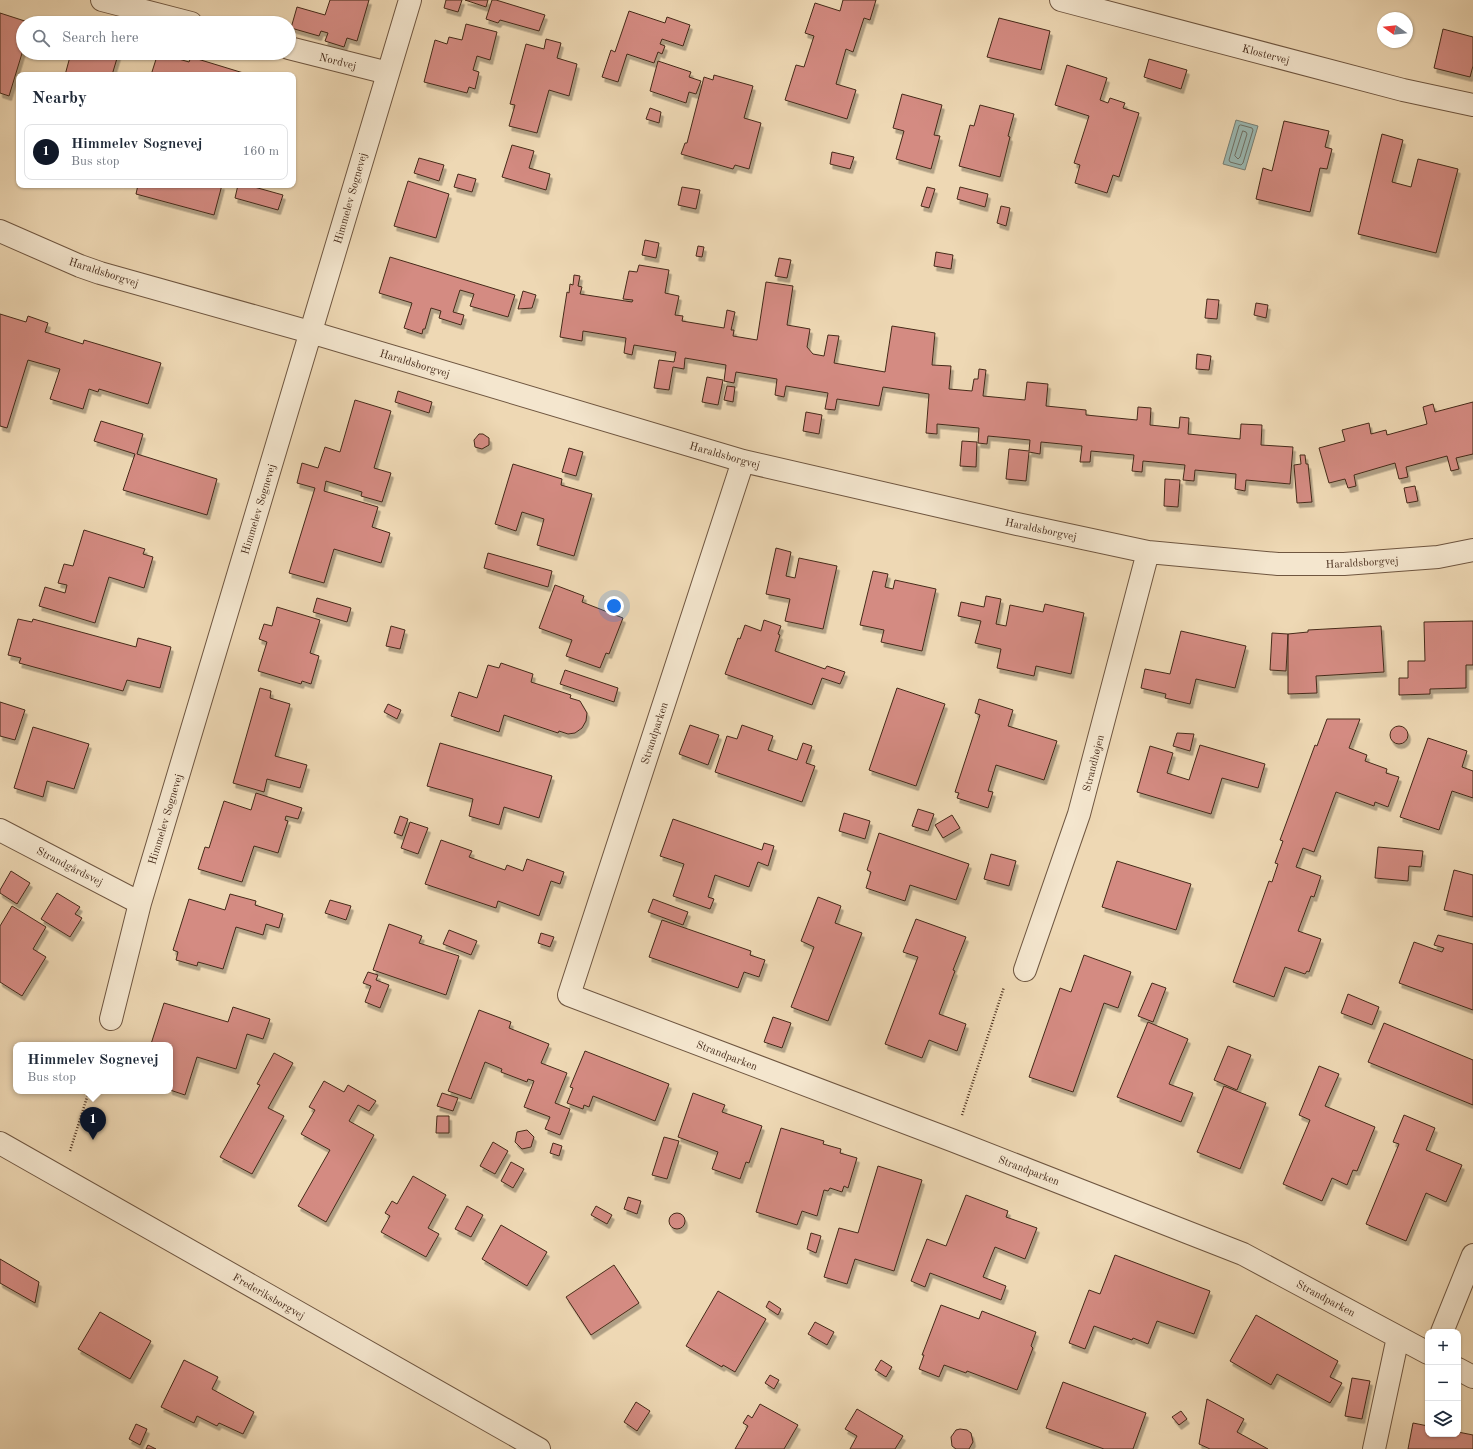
<!DOCTYPE html>
<html lang="en">
<head>
<meta charset="utf-8">
<style>
  :root { --surface:#fff; --page:#f2f2f3; --text:#1f2937; --muted:#747a83; --line:#e0e1e3; --accent:#111827 }
  body { margin:0; font-family:"Old Standard TT",serif; background:var(--page); color:var(--text) }
  .controls { position:absolute; right:12px; bottom:12px; display:grid; overflow:hidden; border-radius:8px; box-shadow:0 1px 3px #0004 }
  .controls button { width:36px; height:36px; display:grid; place-items:center; padding:0; border:0; border-bottom:1px solid var(--line); background:var(--surface); color:var(--text); font:20px sans-serif }
  .compass { position:absolute; left:1377px; top:12px; width:36px; height:36px; border-radius:50%; background:var(--surface); box-shadow:0 1px 3px #0004; rotate:285deg }
  .you { position:absolute; left:614px; top:606px; width:14px; height:14px; margin:-10px; border:3px solid #fff; border-radius:50%; background:#1a73e8; box-shadow:0 0 0 6px #1a73e833 }
  .badge { display:grid; place-items:center; width:26px; height:26px; border-radius:50%; background:var(--accent); color:#fff; font-size:13px; font-weight:700 }
  .pin { position:absolute; translate:-50% -33px; filter:drop-shadow(0 1px 2px #0008) }
  .pin::after { content:''; position:absolute; top:21px; width:14px; height:12px; background:inherit; clip-path:polygon(0 0,100% 0,50% 100%) }
  .popup { position:absolute; left:13px; top:1042px; width:160px; height:52px; box-sizing:border-box; display:grid; place-content:center; border-radius:8px; background:var(--surface); filter:drop-shadow(0 1px 3px #0005); font-size:13px; white-space:nowrap; color:var(--muted) }
  .popup b { font-size:15px; color:var(--text) }
  .popup::after { content:''; position:absolute; left:50%; top:100%; margin-left:-8px; border:8px solid transparent; border-top-color:var(--surface) }
  .list { margin:0; padding:0; list-style:none }
  h2 { display:flex; justify-content:space-between; align-items:center; height:52px; margin:0; padding:0 16px; font-size:17px }
  h2 small { font-size:13px; font-weight:400; color:var(--muted) }
  .list li { display:grid; grid-template-columns:26px 1fr auto; gap:12px; align-items:center; box-sizing:border-box; height:56px; margin:0 8px 8px; padding:0 8px; border:1px solid var(--line); border-radius:8px }
  .list b { display:block; font-size:15px; white-space:nowrap }
  .list p { margin:0; font-size:13px; white-space:nowrap; color:var(--muted) }
  .list em { font-size:13px; font-style:normal; color:var(--muted) }
  .icon { flex:none; width:22px; height:22px; fill:none; stroke:currentColor; stroke-width:2; stroke-linecap:round; stroke-linejoin:round }
  .map { position:relative; flex:none; width:1473px; height:1449px; overflow:hidden }
  .search { position:absolute; background:var(--surface); box-shadow:0 1px 3px #0004; left:16px; top:16px; width:280px; height:44px; display:flex; align-items:center; gap:10px; box-sizing:border-box; padding:0 14px; border-radius:22px; color:var(--muted); font-size:15px }
  .panel { position:absolute; background:var(--surface); box-shadow:0 1px 3px #0004; left:16px; top:72px; width:280px; height:116px; border-radius:8px }
  .map>svg:first-child { display:block }
  .water { fill:#9bb9b3; stroke:#798075 }
  .lines { fill:none; stroke-linecap:round; stroke-linejoin:round }
  .shore { stroke:#707266; stroke-width:1 }
  .building { fill:#d48b82; stroke:#452a19; filter:url(#shadow) }
  .minor-casing { stroke:#6f5640; stroke-width:24 }
  .path { stroke:#452a19; stroke-width:2.5; stroke-dasharray:1 2; stroke-linecap:butt }
  .minor { stroke:#f4e6ce; stroke-width:22 }
  .labels { text-anchor:middle; stroke-width:3.5; stroke-linejoin:round; paint-order:stroke }
  .street-label { font-size:11px; fill:#452a19; stroke:#f4e6ce }
</style>
</head>
<body>
<div class="map">
<svg width="1473" height="1449" viewBox="0 0 1473 1449">
  <defs>
    <filter id="shadow"><feDropShadow dx="2.5" dy="4.5" stdDeviation="0" flood-color="#0004"/></filter>
  </defs>
  <rect width="100%" height="100%" fill="#eed8b4"/>
  <filter id="stains"><feTurbulence type="fractalNoise" baseFrequency=".005" numOctaves="4"/><feColorMatrix values="0 0 0 0 .2 0 0 0 0 .09 0 0 0 0 .02 0 0 0 .5 -.17"/></filter>
  <radialGradient id="worn" r=".72"><stop offset=".6" stop-color="#630" stop-opacity="0"/><stop offset="1" stop-color="#630" stop-opacity=".3"/></radialGradient>
  <!-- water -->
  <path class="water" d="M1236,120L1258,126L1245,170L1223,164Z"/>
  <g class="lines">
    <!-- shore -->
    <path class="shore" d="M1241,125L1252,128L1253,130L1243,163L1241,165L1230,162L1229,160L1239,126Z
      M1243,131L1246,132L1247,134L1240,157L1238,159L1235,156Z"/>
  </g>
  <!-- building -->
  <path class="building" d="M330,0H369L357,41L347,38L344,47L325,41L328,33L321,31L319,36L291,28L297,7L325,15Z
    M446,0H462L458,12L444,8Z
    M465,0H488L486,7Z
    M492,0H496L545,15L539,31L500,20L498,23L486,19Z
    M843,0H876L870,20L864,18L853,52L846,49L836,84L856,90L847,119L785,100L796,65L804,67L814,36L805,33L815,3L840,11Z
    M629,11L665,23L667,17L690,25L683,46L662,39L660,44L665,46L662,54L658,52L654,63L627,54L618,82L602,77L611,50L615,52Z
    M0,13L31,23H23V50L9,96L0,93Z
    M999,18L1050,31L1041,70L987,57Z
    M466,24L497,32L490,60L477,56L473,70L479,72L475,89L469,87L467,93L424,82L435,40L447,44L449,37L462,40Z
    M1443,29L1473,37V66L1470,77L1434,68Z
    M546,39L561,43L557,58L577,64L569,96L549,90L537,133L509,126L515,105L510,104L526,44L544,49Z
    M71,53H113L118,55L112,75H65Z
    M158,53L189,62L191,57L250,75H151Z
    M1149,59L1187,70L1181,89L1144,77Z
    M658,61L691,72L689,77L701,81L696,94L689,92L686,103L650,91Z
    M1067,65L1107,78L1100,100L1108,103L1110,98L1125,103L1123,108L1139,113L1119,177L1113,175L1107,193L1075,183L1080,165L1074,163L1089,116L1055,105Z
    M714,75L753,86L744,118L761,123L749,169L735,165L733,169L681,154L685,143H687L704,77L713,80Z
    M902,94L942,105L934,135L940,136L931,169L896,159L904,131L893,128Z
    M980,105L1014,114L1008,136L1010,137L1000,177L959,166L970,125L974,126Z
    M650,108L661,112L659,123L646,119Z
    M1284,121L1329,131L1325,147L1332,149L1327,169L1320,168L1310,212L1256,199L1263,168L1272,171Z
    M1382,134L1403,140L1392,182L1411,187L1418,159L1458,169L1436,253L1358,234Z
    M512,145L534,151L529,168L550,174L546,190L502,177Z
    M832,152L854,157L850,169L830,164Z
    M419,158L444,165L439,181L414,173Z
    M458,174L476,179L472,192L454,187Z
    M408,181L449,194L436,238L394,226Z
    M138,185H222L214,215L136,194Z
    M238,185H247L283,195L278,210L235,198Z
    M682,187L700,190L696,209L678,205Z
    M927,187L935,189L929,208L921,206Z
    M960,187L988,194L985,207L957,199Z
    M1001,206L1010,208L1006,226L997,223Z
    M645,240L659,243L656,258L642,255Z
    M698,246L704,247L702,257L696,256Z
    M936,252L953,255L951,269L934,266Z
    M390,257L515,295L508,317L470,306L474,294L460,290L453,312L464,315L461,325L439,318L441,311L431,308L425,329H423L422,334L404,328L412,303L379,293Z
    M779,258L791,260L787,278L775,276Z
    M639,265L669,270L665,293L679,296L675,315L683,316L682,321L724,328L727,310L735,312L731,330H734L733,336L757,340L766,282L793,286L787,325L810,329L807,347L813,354L824,356L828,335L839,336L834,363L885,372L892,326L935,333L932,365L951,366L949,389L972,391L974,379H978L979,369L986,370L983,396L1025,400L1027,382L1048,384L1046,406L1086,410V415L1137,420L1138,407L1151,408L1150,425L1179,428L1180,417L1189,418L1188,434L1240,439L1241,424L1262,425L1261,445L1293,447L1290,484L1246,480L1245,491L1235,489L1236,474L1195,470L1194,481L1183,480L1185,465L1143,461L1142,472L1132,471L1134,455L1091,451L1090,462H1080L1082,446L1041,442L1040,454L1029,452L1026,481L1006,479L1009,449L1029,451L1030,440L988,436L987,444L978,443L979,428L937,424V434L926,433L929,394L883,387L879,406L837,399L835,410L825,409L828,393L786,386L784,397L775,395L777,379L736,372L734,383L724,381L726,365L685,358L684,369L673,367L669,390L654,388L659,360L674,362L676,352L634,345L632,355L624,353L626,338L583,331L582,341L560,337L567,292L569,293L570,284L573,285L574,275L580,276L578,286L582,287L580,294L632,302L633,300L623,299L629,271L637,272Z
    M523,291L536,295L532,308L518,309Z
    M1207,299L1219,300L1217,319L1205,318Z
    M1256,303L1268,305L1266,318L1254,315Z
    M0,314L26,322L28,316L48,323L45,332L83,344L84,340L161,363L148,404L99,389L98,392L89,389L83,409L50,399L60,369L28,360L7,428L0,426Z
    M1197,354L1211,356L1209,370L1196,369Z
    M707,377L723,380L718,405L702,402Z
    M727,386L735,387L733,402L724,400Z
    M398,391L432,402L429,413L395,402Z
    M355,400L391,411L374,468L391,473L382,502L361,496L362,492L326,481L324,491L378,507L372,527L390,533L381,563L334,549L324,583L289,573L315,488L297,483L302,463L318,468L325,447L340,452Z
    M1473,402V454L1456,458L1459,469L1451,471L1447,456L1406,467L1408,477L1399,479L1395,463L1354,475L1356,486L1348,488L1345,479L1329,483L1319,448L1345,441L1342,430L1369,423L1371,434L1386,430L1387,435L1427,424L1423,407L1433,404L1435,412Z
    M806,412L822,415L819,434L803,431Z
    M101,421L143,434L137,454L217,479L207,515L123,490L135,454L94,441Z
    M479,434H483L489,438V445L482,449L475,447L474,440Z
    M962,441L977,442L976,467L960,466Z
    M569,448L583,452L576,476L562,472Z
    M1300,455H1305L1306,464H1308L1312,502L1297,503L1294,465L1301,464Z
    M513,464L562,479L561,485L592,494L574,556L537,545L544,519L522,512L516,531L495,524Z
    M1165,479L1180,480L1178,507L1164,506Z
    M1415,486L1418,501L1407,503L1404,488Z
    M84,530L145,549L143,554L153,557L144,588L109,577L95,623L39,606L45,587L65,593L67,585L58,583L64,564L73,566Z
    M776,548L791,552L786,576L795,578L799,558L837,566L823,629L785,621L790,599L766,594Z
    M488,553L552,571L548,587L484,568Z
    M873,571L888,574L885,587L893,589L895,580L936,589L922,651L881,642L884,630L860,625Z
    M555,585L584,596L582,602L623,618L609,654L606,653L600,668L566,656L572,640L539,628Z
    M986,596L1001,599L996,624L1006,626L1010,605L1043,612L1045,604L1084,613L1071,674L1036,666L1034,676L997,668L1001,649L975,643L981,621L958,616L961,602L984,607Z
    M317,598L351,608L347,622L313,612Z
    M277,607L320,620L310,653L319,656L311,684L302,681L301,684L258,671L267,642L259,639L264,624L272,626Z
    M18,619L32,622L33,619L136,647L138,638L171,647L160,688L127,680L123,691L19,663L21,658L8,655Z
    M764,620L781,626L778,634L780,635L775,651L825,669L827,666L845,672L840,684L822,678L812,705L725,674L738,638L740,639L745,625L761,631Z
    M1473,621V665H1466V688L1430,689V694L1399,695V678H1408V661H1425L1424,622Z
    M391,626L405,630L400,649L386,646Z
    M1381,626L1384,672L1316,676L1317,693L1288,694V634L1308,632V630Z
    M1181,631L1246,646L1235,688L1196,679L1190,704L1165,698L1166,694L1141,688L1145,669L1170,674Z
    M1272,633L1288,634L1286,671L1270,670Z
    M501,663L533,674L531,682L571,695L570,698L580,701L587,713L586,721L582,728L575,733L568,734L559,731L558,733L504,715L499,732L451,716L459,692L477,698L488,665L499,668Z
    M565,670L618,688L614,702L560,684Z
    M260,688L271,691L270,698L290,704L275,756L307,765L300,788L267,779L264,792L233,783Z
    M897,688L945,704L916,786L869,770Z
    M979,699L1013,710L1008,726L1057,741L1044,780L996,765L988,791L993,792L988,808L957,798L959,793L955,792L980,715L975,713Z
    M0,702L25,710L15,740L0,736Z
    M388,704L401,710L397,719L384,712Z
    M1327,719H1360L1349,748L1367,755L1365,761L1387,769L1386,773L1399,777L1388,807L1375,802L1374,806L1336,792L1314,852L1303,848L1296,867L1321,876L1314,897L1311,896L1298,931L1321,939L1309,972L1307,971L1305,974L1285,967L1274,997L1233,982L1269,881L1272,882L1278,864L1275,863L1283,841L1280,840L1315,745L1317,746Z
    M690,725L719,735L708,765L679,754Z
    M742,725L773,736L768,750L797,760L803,743L812,746L806,763L815,766L802,802L715,772L727,736L737,739Z
    M1390 735a9 9 0 1 1 18 0a9 9 0 1 1-18 0Z
    M33,727L89,744L74,789L47,781L43,797L14,788Z
    M1177,733L1194,734L1190,751L1173,746Z
    M1428,738L1467,751L1462,767L1473,771V798L1452,791L1439,830L1400,817Z
    M440,743L552,776L539,818L504,807L499,825L469,816L473,799L427,786Z
    M1200,745L1265,764L1258,788L1222,778L1211,814L1137,792L1150,746L1173,753L1167,773L1189,780Z
    M256,793L302,808L298,819L286,816L285,820L288,821L278,853L254,846L242,882L198,869L205,847L209,848L224,801L251,810Z
    M918,809L934,814L928,831L912,826Z
    M844,813L870,821L865,839L839,831Z
    M952,815L960,828L943,838L935,825Z
    M400,816L408,819L402,836L394,833Z
    M673,819L762,850L764,843L774,846L768,866L758,862L749,887L715,875L708,897L714,899L710,909L673,896L684,864L660,856Z
    M410,822L428,828L418,854L401,848Z
    M879,833L969,864L956,900L910,885L905,901L866,888L871,872L867,870Z
    M441,840L472,851L469,857L505,870L507,865L523,871L527,859L564,872L560,884L551,881L539,916L498,901L496,908L425,884Z
    M1378,847L1423,851L1421,867L1409,866L1408,881L1375,878Z
    M991,854L1016,861L1009,886L984,879Z
    M1117,861L1191,884L1176,930L1102,907Z
    M1454,870L1473,875V917L1444,910Z
    M11,871L30,883L17,904L0,893V890Z
    M57,893L80,907L75,914L82,918L70,937L41,919Z
    M230,894L256,901L255,905L283,914L279,928L266,924L263,935L236,927L223,969L198,962L197,966L176,960L178,952L173,950L189,899L225,910Z
    M818,897L841,906L835,923L862,933L828,1021L791,1007L814,947L801,941Z
    M653,899L688,912L683,925L648,912Z
    M330,900L351,906L346,920L325,913Z
    M12,906L46,927L33,949L46,957L22,996L0,982V926Z
    M916,919L966,937L953,970L955,971L939,1014L966,1024L957,1051L929,1040L922,1058L885,1044L918,957L903,952Z
    M662,920L751,951L750,955L765,960L759,977L744,972L738,988L649,957Z
    M389,924L422,936L419,943L459,956L446,995L373,970Z
    M449,930L477,941L471,955L443,944Z
    M541,933L554,937L550,947L538,943Z
    M1438,935L1473,944V1010L1399,983L1414,942L1442,952L1444,948L1434,945Z
    M1084,955L1131,972L1118,1008L1104,1003L1073,1092L1029,1077L1060,988L1071,992Z
    M368,972L378,975L376,980L389,985L380,1008L365,1002L371,986L363,983Z
    M1152,983L1166,988L1153,1022L1138,1016Z
    M1348,994L1379,1007L1372,1025L1341,1013Z
    M164,1003L228,1022L233,1007L270,1019L263,1039L247,1034L236,1069L197,1057L185,1095L170,1090V1045L151,1044Z
    M479,1010L511,1022L509,1028L549,1044L541,1063L567,1073L555,1103L570,1109L560,1135L545,1129L550,1117L524,1107L534,1081L528,1079L527,1082L501,1072L502,1069L485,1062L471,1099L448,1091Z
    M773,1017L791,1023L782,1048L764,1042Z
    M1148,1022L1188,1039L1169,1084L1193,1093L1181,1122L1117,1097Z
    M1384,1023L1473,1060V1105L1368,1062Z
    M1228,1046L1251,1055L1237,1090L1214,1080Z
    M585,1051L669,1084L655,1121L593,1096L589,1107L584,1105L583,1109L567,1103L573,1088L570,1087Z
    M274,1053L293,1063L268,1108L284,1116L252,1174L220,1157L260,1085L257,1084Z
    M1319,1066L1339,1074L1325,1106L1375,1127L1357,1171L1353,1170L1347,1185L1332,1178L1322,1201L1283,1184L1310,1120L1299,1115Z
    M324,1081L344,1092L348,1085L376,1101L369,1111L358,1105L349,1121L374,1135L326,1222L298,1206L330,1150L301,1134L315,1110L309,1107Z
    M1224,1086L1266,1103L1240,1169L1197,1152Z
    M442,1093L458,1098L453,1111L437,1106Z
    M693,1093L725,1105L722,1112L762,1126L749,1163L746,1162L740,1179L712,1169L718,1152L678,1137Z
    M1404,1115L1435,1128L1426,1150L1462,1165L1446,1202L1426,1193L1406,1241L1366,1224L1399,1144L1393,1142Z
    M437,1116H449V1133H436Z
    M781,1128L824,1141L823,1144L841,1149L840,1153L857,1158L848,1188L844,1186L842,1192L830,1188L828,1191L824,1190L817,1216L802,1211L797,1225L756,1212Z
    M527,1130L534,1137L531,1147L522,1149L515,1142L517,1132Z
    M664,1137L679,1141L667,1179L652,1175Z
    M493,1142L508,1151L495,1174L480,1166Z
    M553,1143L562,1146L559,1156L550,1153Z
    M511,1162L524,1169L513,1188L501,1181Z
    M878,1166L922,1180L894,1271L855,1259L847,1284L824,1277L839,1228L858,1233Z
    M413,1176L446,1195L428,1228L439,1234L426,1257L381,1232L390,1216L385,1213L392,1201L397,1204Z
    M966,1195L1008,1211L1006,1217L1037,1228L1025,1259L995,1247L983,1277L1006,1286L1001,1300L930,1273L925,1287L911,1281L927,1239L946,1246Z
    M628,1197L641,1201L637,1214L624,1209Z
    M467,1206L483,1215L471,1237L455,1229Z
    M596,1206L612,1215L607,1224L591,1215Z
    M669 1221a8 8 0 1 1 16 0a8 8 0 1 1-16 0Z
    M501,1225L547,1252L527,1286L482,1259Z
    M811,1233L821,1236L816,1253L807,1249Z
    M1115,1255L1210,1291L1194,1334L1157,1321L1148,1344L1133,1338L1132,1340L1094,1326L1085,1349L1069,1343L1089,1290L1100,1294Z
    M0,1259L39,1282L35,1303L0,1283Z
    M614,1265L639,1303L591,1335L566,1297Z
    M718,1291L766,1319L735,1372L723,1365L722,1367L686,1346Z
    M769,1301L781,1309L778,1315L766,1307Z
    M941,1305L979,1319L982,1311L1036,1332L1031,1346L1033,1348L1017,1390L967,1371L966,1373L944,1365L939,1377L919,1369L924,1355H922Z
    M100,1312L151,1341L130,1379L78,1349Z
    M1256,1315L1338,1361L1330,1377L1342,1383L1330,1403L1277,1374L1271,1385L1230,1361Z
    M815,1322L834,1332L827,1345L808,1334Z
    M184,1360L218,1377L212,1389L254,1412L243,1434L219,1423L217,1426L197,1416L194,1423L161,1407Z
    M881,1360L892,1367L886,1377L875,1370Z
    M770,1375L779,1380L774,1389L765,1383Z
    M1352,1378L1370,1381L1362,1419L1345,1416Z
    M1063,1382L1146,1413L1133,1449H1104L1046,1428Z
    M1207,1399L1244,1419L1237,1432L1268,1449H1210L1199,1444Z
    M636,1402L650,1411L637,1431L624,1422Z
    M760,1404L798,1425L784,1449H735L748,1426L743,1423L748,1415L752,1418Z
    M857,1409L903,1436L895,1449H850L857,1436L845,1429Z
    M1181,1411L1187,1419L1179,1425L1172,1417Z
    M1413,1423L1428,1426V1434H1458V1432L1473,1435V1449H1408Z
    M136,1424L147,1429L140,1445L129,1439Z
    M960,1429L967,1430L971,1433L973,1442L969,1449H956L952,1446L951,1437L956,1430Z
    M148,1445L156,1449H146Z"/>
  <g class="lines">
    <defs>
      <path id="minor" d="M102,0L191,23
        M1061,0L1403,90L1473,105
        M289,48L388,73
        M0,231L80,266L100,273L310,332L743,461L1017,524L1148,552L1278,564H1344L1438,557L1473,550
        M743,461L569,995L954,1141L1243,1254L1428,1353
        M0,830L140,903
        M1025,970L1079,814L1148,552
        M111,1019L140,903L410,0
        M0,1143L539,1449
        M1442,1332L1473,1255
        M1458,1369L1473,1377
        M1374,1449L1398,1337"/>
    </defs>
    <!-- minor casing -->
    <use href="#minor" class="minor-casing"/>
    <!-- path -->
    <path class="path" d="M962,1115L1004,987
      M70,1151L89,1091"/>
    <!-- minor -->
    <use href="#minor" class="minor"/>
  </g>
  <g class="labels">
    <!-- street labels -->
    <g class="street-label">
      <text transform="translate(1266 54) rotate(15)" y="4">Klostervej</text>
      <text transform="translate(338 61) rotate(14)" y="4">Nordvej</text>
      <text transform="translate(350 198) rotate(-74)" y="4">Himmelev Sognevej</text>
      <text transform="translate(104 272) rotate(18)" y="4">Haraldsborgvej</text>
      <text transform="translate(415 363) rotate(17)" y="4">Haraldsborgvej</text>
      <text transform="translate(725 455) rotate(16)" y="4">Haraldsborgvej</text>
      <text transform="translate(258 509) rotate(-73)" y="4">Himmelev Sognevej</text>
      <text transform="translate(1041 529) rotate(12)" y="4">Haraldsborgvej</text>
      <text transform="translate(1362 562) rotate(-3)" y="4">Haraldsborgvej</text>
      <text transform="translate(654 733) rotate(-72)" y="4">Strandparken</text>
      <text transform="translate(1093 763) rotate(-76)" y="4">Strandhøjen</text>
      <text transform="translate(165 819) rotate(-73)" y="4">Himmelev Sognevej</text>
      <text transform="translate(70 866) rotate(27)" y="4">Strandgårdsvej</text>
      <text transform="translate(727 1055) rotate(21)" y="4">Strandparken</text>
      <text transform="translate(1029 1170) rotate(21)" y="4">Strandparken</text>
      <text transform="translate(269 1296) rotate(30)" y="4">Frederiksborgvej</text>
      <text transform="translate(1326 1298) rotate(28)" y="4">Strandparken</text>
    </g>
  </g>
  <rect width="100%" height="100%" filter="url(#stains)"/>
  <rect width="100%" height="100%" fill="url(#worn)"/>
</svg>
<div class="controls">
<button>+</button>
<button>−</button>
<button><svg class="icon" aria-label="layers" viewBox="0 0 24 24"><path d="M12 4l9 5-9 5-9-5zM3 14l9 5 9-5"/></svg></button>
</div>
<svg class="compass" viewBox="-18 -18 36 36"><path d="M0-13l5 13h-10z" fill="#e53935"/><path d="M0 13l5-13h-10z" fill="#747a83"/></svg>
<div class="you"></div>
<div class="pin badge" style="left:93px;top:1140px">1</div>
<div class="popup"><b>Himmelev Sognevej</b>Bus stop</div>
<div class="search"><svg class="icon" aria-label="search" viewBox="0 0 24 24"><circle cx="10" cy="10" r="6"/><path d="M15 15l6 6"/></svg>Search here</div>
<section class="panel">
<h2>Nearby<small></small></h2>
<ul class="list">
<li><span class="badge">1</span><div><b>Himmelev Sognevej</b><p>Bus stop</p></div><em>160 m</em></li>
</ul>
</section>
</div>
</body>
</html>
